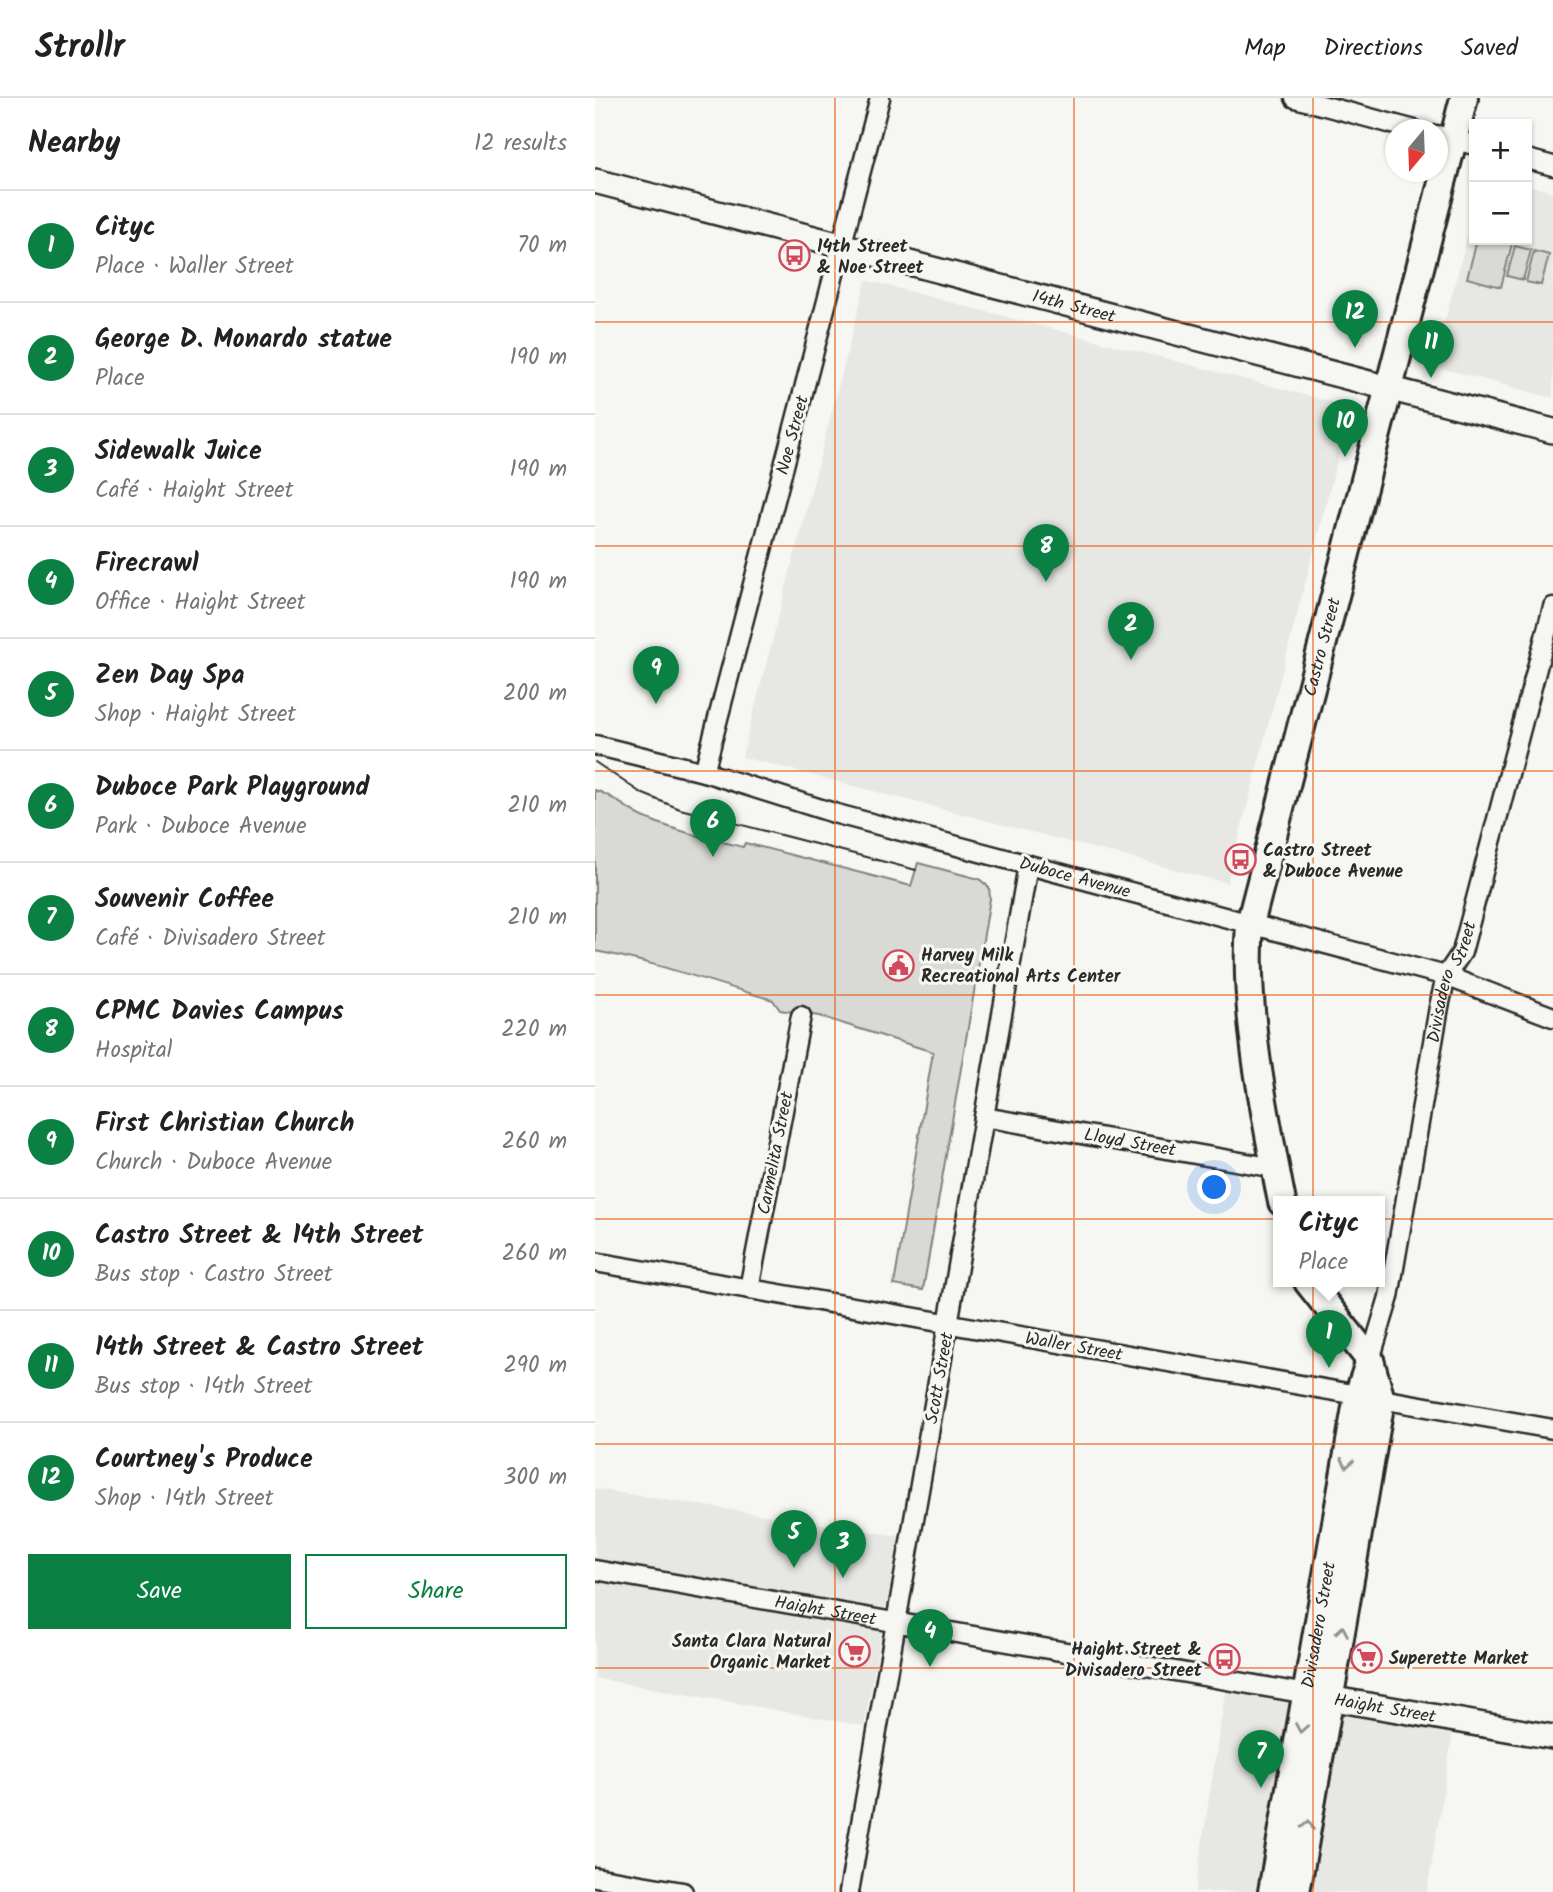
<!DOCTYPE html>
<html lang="en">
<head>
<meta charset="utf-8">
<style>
  :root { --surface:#fff; --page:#f6f6f6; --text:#222; --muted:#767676; --line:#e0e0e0; --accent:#0b8043 }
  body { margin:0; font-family:Kalam,sans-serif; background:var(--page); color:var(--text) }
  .controls { position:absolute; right:21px; top:21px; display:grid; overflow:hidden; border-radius:0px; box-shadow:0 2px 5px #0004 }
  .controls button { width:63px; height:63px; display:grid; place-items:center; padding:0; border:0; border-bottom:2px solid var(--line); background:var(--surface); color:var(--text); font:35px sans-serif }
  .compass { position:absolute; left:790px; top:21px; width:63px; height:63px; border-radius:50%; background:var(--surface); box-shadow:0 2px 5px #0004; rotate:199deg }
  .you { position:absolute; left:620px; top:1090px; width:24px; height:24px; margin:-18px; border:5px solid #fff; border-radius:50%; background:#1a73e8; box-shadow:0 0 0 10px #1a73e833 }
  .badge { display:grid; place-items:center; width:46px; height:46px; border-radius:50%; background:var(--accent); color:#fff; font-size:23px; font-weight:700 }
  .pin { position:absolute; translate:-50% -58px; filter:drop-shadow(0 2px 4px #0008) }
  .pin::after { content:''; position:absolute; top:37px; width:24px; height:21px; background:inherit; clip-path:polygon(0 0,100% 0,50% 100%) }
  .popup { position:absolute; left:678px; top:1098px; width:112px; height:91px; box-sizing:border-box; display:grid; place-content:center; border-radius:0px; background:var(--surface); filter:drop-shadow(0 2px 5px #0005); font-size:23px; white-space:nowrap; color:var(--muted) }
  .popup b { font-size:26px; color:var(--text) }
  .popup::after { content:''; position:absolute; left:50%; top:100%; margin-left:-14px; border:14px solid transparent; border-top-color:var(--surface) }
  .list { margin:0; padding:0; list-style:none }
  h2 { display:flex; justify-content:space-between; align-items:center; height:91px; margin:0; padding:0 28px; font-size:30px }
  h2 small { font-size:23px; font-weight:400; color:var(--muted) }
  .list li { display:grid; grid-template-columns:46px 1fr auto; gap:21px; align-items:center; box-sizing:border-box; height:112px; padding:0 28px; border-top:2px solid var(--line) }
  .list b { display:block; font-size:26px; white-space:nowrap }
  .list p { margin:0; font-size:23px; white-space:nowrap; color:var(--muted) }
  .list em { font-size:23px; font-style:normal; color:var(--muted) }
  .actions { display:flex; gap:14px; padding:21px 28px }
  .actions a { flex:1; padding:16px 0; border:2px solid var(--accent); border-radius:0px; text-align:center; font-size:24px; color:var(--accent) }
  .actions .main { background:var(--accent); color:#fff }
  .map { position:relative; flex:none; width:958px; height:1794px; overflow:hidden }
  header { display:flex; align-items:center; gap:42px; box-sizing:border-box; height:98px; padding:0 35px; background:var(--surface); border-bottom:2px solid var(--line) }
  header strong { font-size:33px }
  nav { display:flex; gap:38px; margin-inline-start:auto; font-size:24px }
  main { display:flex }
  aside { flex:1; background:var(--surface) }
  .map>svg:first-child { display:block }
  .built { fill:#e7e7e3 }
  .green { fill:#d9d9d5; stroke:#828280; stroke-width:2 }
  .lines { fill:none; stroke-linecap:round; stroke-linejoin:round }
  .minor-casing { stroke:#2b2b2b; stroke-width:23 }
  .tertiary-casing { stroke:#2b2b2b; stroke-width:28 }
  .secondary-casing { stroke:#2b2b2b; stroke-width:32 }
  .minor { stroke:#f6f6f2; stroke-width:18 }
  .tertiary { stroke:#f6f6f2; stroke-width:23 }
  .secondary { stroke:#f6f6f2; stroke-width:26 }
  .tram { stroke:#2b2b2b; stroke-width:2 }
  .oneway { stroke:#90908e }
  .grid { fill:none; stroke:#e8590c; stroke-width:2; stroke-opacity:0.55 }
  .labels { text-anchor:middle; stroke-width:6; stroke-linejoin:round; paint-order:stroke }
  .poi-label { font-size:18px; font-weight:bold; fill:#2b2b2b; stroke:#f6f6f2; text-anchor:start }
  .street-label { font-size:18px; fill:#2b2b2b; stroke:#f6f6f2 }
</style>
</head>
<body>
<header>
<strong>Strollr</strong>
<nav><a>Map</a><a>Directions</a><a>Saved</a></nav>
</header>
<main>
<aside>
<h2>Nearby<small>12 results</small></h2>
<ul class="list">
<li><span class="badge">1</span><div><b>Cityc</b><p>Place · Waller Street</p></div><em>70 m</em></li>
<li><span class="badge">2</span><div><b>George D. Monardo statue</b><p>Place</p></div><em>190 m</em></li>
<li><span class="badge">3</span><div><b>Sidewalk Juice</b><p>Café · Haight Street</p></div><em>190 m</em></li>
<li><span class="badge">4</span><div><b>Firecrawl</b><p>Office · Haight Street</p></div><em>190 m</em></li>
<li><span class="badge">5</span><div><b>Zen Day Spa</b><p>Shop · Haight Street</p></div><em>200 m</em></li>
<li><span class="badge">6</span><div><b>Duboce Park Playground</b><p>Park · Duboce Avenue</p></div><em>210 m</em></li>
<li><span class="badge">7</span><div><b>Souvenir Coffee</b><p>Café · Divisadero Street</p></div><em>210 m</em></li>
<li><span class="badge">8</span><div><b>CPMC Davies Campus</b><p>Hospital</p></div><em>220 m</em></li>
<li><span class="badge">9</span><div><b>First Christian Church</b><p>Church · Duboce Avenue</p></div><em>260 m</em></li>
<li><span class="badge">10</span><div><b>Castro Street &amp; 14th Street</b><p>Bus stop · Castro Street</p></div><em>260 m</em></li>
<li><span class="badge">11</span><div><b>14th Street &amp; Castro Street</b><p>Bus stop · 14th Street</p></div><em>290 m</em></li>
<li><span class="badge">12</span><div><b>Courtney's Produce</b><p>Shop · 14th Street</p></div><em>300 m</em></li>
</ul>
<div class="actions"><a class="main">Save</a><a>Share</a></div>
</aside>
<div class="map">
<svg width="958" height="1794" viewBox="0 0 958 1794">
  <rect width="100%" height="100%" fill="#f6f6f2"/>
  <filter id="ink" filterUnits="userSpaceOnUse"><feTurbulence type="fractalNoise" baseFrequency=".0143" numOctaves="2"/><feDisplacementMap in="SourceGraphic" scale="14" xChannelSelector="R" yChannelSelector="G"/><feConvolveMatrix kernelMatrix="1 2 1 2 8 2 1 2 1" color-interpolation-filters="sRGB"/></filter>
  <g filter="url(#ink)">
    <!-- built -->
    <path class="built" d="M932,87L958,94V300L838,268L879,114V142H932Z
      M271,182L756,309L632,785L147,659Z
      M0,1391L304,1438L269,1628L0,1580Z
      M632,1582L860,1622L832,1794H600Z"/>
    <!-- green -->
    <path class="green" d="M882,142H918L906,189L872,180Z
      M920,148L936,152L928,182L912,178Z
      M939,153L954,157L946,187L931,184Z
      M0,692C18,697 31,711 48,719C80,733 115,741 148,749L150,745L316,788L323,765L384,781L394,789L395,801L328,1192L299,1187L338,954L224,918L185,912L178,902C119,885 60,864 0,853Z"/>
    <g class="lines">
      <defs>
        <g id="minor">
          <path d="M700,0L820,32"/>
          <path d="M842,37L879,47"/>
          <path d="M932,61L958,68"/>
          <path d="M0,647L109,674L242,716L851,878L958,919"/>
          <path d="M109,674L285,0"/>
          <path d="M389,1019L680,1070"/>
          <path d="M0,1164L958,1331"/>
          <path d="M154,1191L206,918"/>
          <path id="s1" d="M775,1262L794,1199L844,909L851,878L867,854L958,509"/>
          <path id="s2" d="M0,1472L712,1596"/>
          <path d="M0,1779L88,1794"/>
          <path d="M254,1794L433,767"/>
        </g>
        <g id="tertiary">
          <path id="s3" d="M0,83L958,333"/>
          <path id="s4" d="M716,1597L958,1639"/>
        </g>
        <g id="secondary">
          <path id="s5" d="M687,1104C670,1017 648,913 655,826L869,0"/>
          <path id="s6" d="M677,1794L763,1298L775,1262"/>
          <path d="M701,1794L786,1302L775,1262L713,1184"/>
        </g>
      </defs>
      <!-- minor casing -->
      <use href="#minor" class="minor-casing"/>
      <!-- tertiary casing -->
      <use href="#tertiary" class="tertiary-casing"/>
      <!-- secondary casing -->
      <use href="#secondary" class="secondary-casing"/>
      <!-- minor -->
      <use href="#minor" class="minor"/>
      <!-- tertiary -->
      <use href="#tertiary" class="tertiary"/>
      <!-- secondary -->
      <use href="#secondary" class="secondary"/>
      <!-- tram -->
      <path class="tram" d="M0,664L46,695L85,711L321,772"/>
    </g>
    <!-- one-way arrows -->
    <defs><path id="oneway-chevron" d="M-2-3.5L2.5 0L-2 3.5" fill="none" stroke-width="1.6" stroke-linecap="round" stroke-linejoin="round" transform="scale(1.75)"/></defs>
    <g class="oneway">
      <use href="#oneway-chevron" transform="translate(752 1365) rotate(100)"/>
      <use href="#oneway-chevron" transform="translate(747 1533) rotate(-80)"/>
      <use href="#oneway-chevron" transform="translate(706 1630) rotate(100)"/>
      <use href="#oneway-chevron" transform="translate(713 1727) rotate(-80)"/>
    </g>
  </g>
  <!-- grid -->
  <path class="grid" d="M240,0V1794M479,0V1794M718,0V1794M0,224H958M0,448H958M0,673H958M0,897H958M0,1121H958M0,1346H958M0,1570H958"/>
  <!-- icons -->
  <defs>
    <symbol id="bus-ring" viewBox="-11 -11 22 22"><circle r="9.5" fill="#f6f6f2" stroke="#d1495b" stroke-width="1.5"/><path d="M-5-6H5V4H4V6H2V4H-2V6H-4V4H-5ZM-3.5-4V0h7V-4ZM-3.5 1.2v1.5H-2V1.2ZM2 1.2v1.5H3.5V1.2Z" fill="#d1495b"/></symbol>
    <symbol id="civic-ring" viewBox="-11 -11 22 22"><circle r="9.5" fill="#f6f6f2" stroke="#d1495b" stroke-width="1.5"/><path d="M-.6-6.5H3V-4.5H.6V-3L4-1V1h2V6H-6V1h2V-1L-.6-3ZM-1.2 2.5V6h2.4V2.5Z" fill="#d1495b"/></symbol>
    <symbol id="supermarket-ring" viewBox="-11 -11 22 22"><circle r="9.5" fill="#f6f6f2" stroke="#d1495b" stroke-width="1.5"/><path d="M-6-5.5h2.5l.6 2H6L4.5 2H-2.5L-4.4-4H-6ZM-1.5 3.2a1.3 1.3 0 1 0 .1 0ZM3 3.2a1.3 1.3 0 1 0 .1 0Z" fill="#d1495b"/></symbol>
  </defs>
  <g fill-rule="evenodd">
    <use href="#bus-ring" x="182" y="140" width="35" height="35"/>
    <use href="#bus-ring" x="628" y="744" width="35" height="35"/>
    <use href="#civic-ring" x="286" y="850" width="35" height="35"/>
    <use href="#supermarket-ring" x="242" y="1536" width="35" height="35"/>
    <use href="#supermarket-ring" x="754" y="1542" width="35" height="35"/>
    <use href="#bus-ring" x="612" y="1544" width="35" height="35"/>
  </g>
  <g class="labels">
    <!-- poi labels -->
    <g class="poi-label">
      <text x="222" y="154">14th Street<tspan x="222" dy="21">&amp; Noe Street</tspan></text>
      <text x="668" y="758">Castro Street<tspan x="668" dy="21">&amp; Duboce Avenue</tspan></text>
      <text x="326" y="863">Harvey Milk<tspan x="326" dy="21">Recreational Arts Center</tspan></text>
      <text x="236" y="1549" text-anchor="end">Santa Clara Natural<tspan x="236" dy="21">Organic Market</tspan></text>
      <text x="607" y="1557" text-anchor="end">Haight Street &amp;<tspan x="607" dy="21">Divisadero Street</tspan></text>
      <text x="794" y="1566">Superette Market</text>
    </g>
    <!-- street labels -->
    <g class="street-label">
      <text dy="6" stroke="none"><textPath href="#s3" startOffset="495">14th Street</textPath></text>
      <text transform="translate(197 337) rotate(-75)" y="6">Noe Street</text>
      <text dy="6" stroke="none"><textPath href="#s5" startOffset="567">Castro Street</textPath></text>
      <text transform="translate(480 779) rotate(15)" y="6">Duboce Avenue</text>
      <text dy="6" stroke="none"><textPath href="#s1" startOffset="388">Divisadero Street</textPath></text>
      <text transform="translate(535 1044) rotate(10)" y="6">Lloyd Street</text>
      <text transform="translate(180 1055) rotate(-79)" y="6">Carmelita Street</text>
      <text transform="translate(479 1248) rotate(10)" y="6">Waller Street</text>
      <text transform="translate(344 1280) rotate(-80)" y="6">Scott Street</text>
      <text dy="6" stroke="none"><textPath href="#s2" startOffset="234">Haight Street</textPath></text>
      <text dy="6" stroke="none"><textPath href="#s6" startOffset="271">Divisadero Street</textPath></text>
      <text dy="6" stroke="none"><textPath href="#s4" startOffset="75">Haight Street</textPath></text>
    </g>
  </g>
</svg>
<div class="controls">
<button>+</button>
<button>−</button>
</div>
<svg class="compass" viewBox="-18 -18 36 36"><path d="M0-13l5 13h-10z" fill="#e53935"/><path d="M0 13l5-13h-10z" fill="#767676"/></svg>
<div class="you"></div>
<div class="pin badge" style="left:734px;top:1270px">1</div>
<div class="popup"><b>Cityc</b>Place</div>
<div class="pin badge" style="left:536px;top:562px">2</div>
<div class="pin badge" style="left:248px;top:1480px">3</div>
<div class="pin badge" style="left:335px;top:1569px">4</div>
<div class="pin badge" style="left:199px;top:1470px">5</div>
<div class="pin badge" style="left:118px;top:759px">6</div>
<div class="pin badge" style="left:666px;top:1690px">7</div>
<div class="pin badge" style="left:451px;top:484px">8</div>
<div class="pin badge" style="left:61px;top:606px">9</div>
<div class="pin badge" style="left:750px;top:359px">10</div>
<div class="pin badge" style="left:836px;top:280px">11</div>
<div class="pin badge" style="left:760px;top:250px">12</div>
</div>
</main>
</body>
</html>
